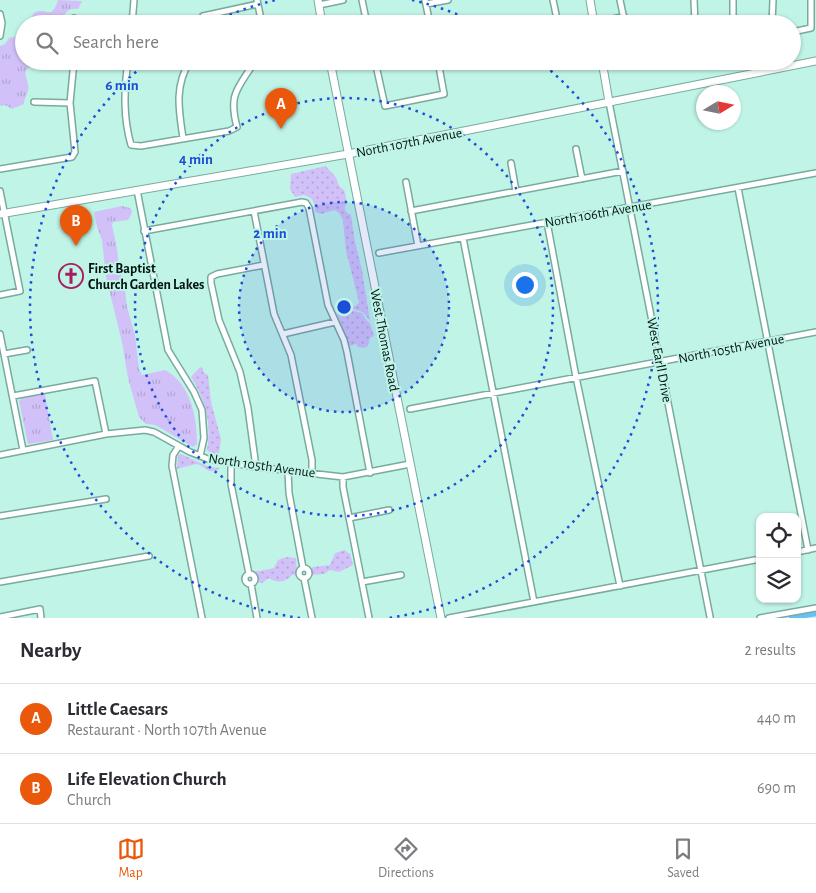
<!DOCTYPE html>
<html lang="en">
<head>
<meta charset="utf-8">
<style>
  :root { --surface:#fff; --page:#f2f2f3; --text:#2b2b33; --muted:#7c7c81; --line:#e1e1e2; --accent:#ea580c }
  body { margin:0; font-family:"Alegreya Sans",sans-serif; background:var(--page); color:var(--text) }
  .controls { position:absolute; right:15px; bottom:15px; display:grid; overflow:hidden; border-radius:10px; box-shadow:0 1px 4px #0004 }
  .controls button { width:45px; height:45px; display:grid; place-items:center; padding:0; border:0; border-bottom:1px solid var(--line); background:var(--surface); color:var(--text); font:25px sans-serif }
  .compass { position:absolute; left:696px; top:85px; width:45px; height:45px; border-radius:50%; background:var(--surface); box-shadow:0 1px 4px #0004; rotate:80deg }
  .you { position:absolute; left:524px; top:284px; width:18px; height:18px; margin:-12px; border:4px solid #fff; border-radius:50%; background:#1a73e8; box-shadow:0 0 0 8px #1a73e833 }
  .badge { display:grid; place-items:center; width:32px; height:32px; border-radius:50%; background:var(--accent); color:#fff; font-size:16px; font-weight:700 }
  .pin { position:absolute; translate:-50% -41px; filter:drop-shadow(0 1px 2px #0008) }
  .pin::after { content:''; position:absolute; top:26px; width:18px; height:15px; background:inherit; clip-path:polygon(0 0,100% 0,50% 100%) }
  .list { margin:0; padding:0; list-style:none }
  h2 { display:flex; justify-content:space-between; align-items:center; height:65px; margin:0; padding:0 20px; font-size:21px }
  h2 small { font-size:16px; font-weight:400; color:var(--muted) }
  .list li { display:grid; grid-template-columns:32px 1fr auto; gap:15px; align-items:center; box-sizing:border-box; height:70px; padding:0 20px; border-top:1px solid var(--line) }
  .list b { display:block; font-size:19px; white-space:nowrap }
  .list p { margin:0; font-size:16px; white-space:nowrap; color:var(--muted) }
  .list em { font-size:16px; font-style:normal; color:var(--muted) }
  .icon { flex:none; width:28px; height:28px; fill:none; stroke:currentColor; stroke-width:2; stroke-linecap:round; stroke-linejoin:round }
  .map { position:relative; flex:none; width:816px; height:618px; overflow:hidden }
  .search { position:absolute; background:var(--surface); box-shadow:0 1px 4px #0004; left:15px; right:15px; top:15px; height:55px; display:flex; align-items:center; gap:12px; box-sizing:border-box; padding:0 18px; border-radius:28px; color:var(--muted); font-size:19px }
  .sheet { height:205px; background:var(--surface) }
  nav { display:flex; justify-content:space-around; align-items:center; box-sizing:border-box; height:70px; border-top:1px solid var(--line); background:var(--surface); font-size:14px; color:var(--muted) }
  nav a { display:grid; justify-items:center; gap:2px }
  nav .on { color:var(--accent) }
  .map>svg:first-child { display:block }
  .grass { fill:url(#grass-dots) }
  .park { fill:url(#park-tufts) }
  .lines { fill:none; stroke-linecap:round; stroke-linejoin:round }
  .canal { stroke:#64c0f9; stroke-width:4.5 }
  .street-casing { stroke:#79aa9e; stroke-width:8 }
  .secondary-casing { stroke:#79aa9e; stroke-width:9 }
  .street { stroke:#fff; stroke-width:5 }
  .secondary { stroke:#fff; stroke-width:7 }
  .ring { fill:none; stroke:#1d4ed8; stroke-width:2.5; stroke-dasharray:2.5 5 }
  .labels { text-anchor:middle; stroke-width:4; stroke-linejoin:round; paint-order:stroke }
  .street-label { font-size:14px; fill:#021410; stroke:#c0f4e7 }
  .poi-label { font-size:14px; font-weight:bold; fill:#021410; stroke:#c0f4e7; text-anchor:start }
  .centre { fill:#1d4ed8; stroke:#c0f4e7; stroke-width:2.5 }
  .ring-label { font-size:15px; text-anchor:middle; font-weight:bold; fill:#1d4ed8; stroke:#c0f4e7; stroke-width:4; stroke-linejoin:round; paint-order:stroke }
</style>
</head>
<body>
<div class="map">
<svg width="816" height="618" viewBox="0 0 816 618">
  <defs>
    <pattern id="grass-dots" width="8" height="8" patternUnits="userSpaceOnUse" patternTransform="scale(1.25)"><rect width="8" height="8" fill="#d1c1f8"/><path d="M2 2h.1M6 6h.1" fill="none" stroke="#b2a5d4" stroke-width="1.8" stroke-linecap="round"/></pattern>
    <pattern id="park-tufts" width="24" height="20" patternUnits="userSpaceOnUse" patternTransform="scale(1.25)"><rect width="24" height="20" fill="#d1c1f8"/><path d="M3 7l-1-3M5 7V3M7 7l1-3M15 17l-1-3M17 17v-4M19 17l1-3" fill="none" stroke="#b2a5d4"/></pattern>
  </defs>
  <rect width="100%" height="100%" fill="#c0f4e7"/>
  <!-- grass -->
  <path class="grass" d="M326,166C329,171 332,172 335,176C339,182 337,186 344,190C345,193 347,199 346,202C346,209 341,209 351,215L355,242L362,270L370,321L363,312L349,308L357,305L359,302L346,251L343,221L340,214L335,210L321,214L315,212C316,203 312,197 304,195L295,197L290,189L291,174Z
    M347,309L362,313L367,321L370,323L374,336L370,338L368,346L364,348L358,347L356,344L350,346L349,345L336,311Z
    M200,367L203,368V372L208,375L211,402L221,439L219,455L210,453L207,450C212,423 205,399 191,377Z
    M181,454L209,467L220,468L216,471H209L200,465L196,464L177,469L178,455Z
    M345,550L348,553H350L353,565L339,572L330,570L324,574L311,575L310,569L313,567L330,565L335,553Z
    M286,557L296,558L297,577L293,574C287,582 277,584 269,578L262,583L257,582L254,572L256,571H260L274,568L278,560Z"/>
  <!-- park -->
  <path class="park" d="M58,0L82,1L78,9C69,8 65,11 63,20L58,21L57,24H32L31,18L34,13C47,6 51,22 58,0Z
    M18,36L24,40V61H41L37,65L28,68C23,75 27,77 28,84C30,92 24,97 24,104L12,109L5,105L0,106V46L5,44L9,38Z
    M122,206L130,208L132,211L131,215L128,220L113,222L112,225L117,249L119,267L125,291L127,307L135,335L139,369L142,375L165,370C191,384 197,417 197,444L193,447L164,430L155,425L146,424L139,417L128,378L122,342L106,277L102,240L97,227L94,212Z
    M45,394L53,440L28,444L19,401L22,398Z"/>
  <g class="lines">
    <!-- canal -->
    <path class="canal" d="M791,618L816,614"/>
    <defs>
      <path id="street" d="M257,0L262,24
        M362,0L367,24
        M425,0L430,24
        M553,0L558,24
        M620,0L625,24
        M694,0L695,24
        M733,0V24
        M426,4L448,0
        M319,5L343,0
        M0,14L2,23L0,36
        M74,18L76,24
        M132,21L145,22
        M132,24L134,0
        M205,24L203,16L258,4
        M593,24L624,16
        M772,24L773,0
        M792,32L811,28V0
        M128,61C124,90 123,117 131,145L141,146L229,131L237,127C228,93 238,89 255,61
        M279,61L299,63
        M375,61L385,106L444,94L438,61
        M633,61L634,63L643,61
        M551,66L556,61
        M34,102L70,103
        M609,102L710,617
        M183,138C179,111 174,86 190,61
        M576,149L582,179
        M511,163L516,191
        M0,169L72,157L75,152L70,103L74,61
        M406,182L418,246
        M738,188L808,550
        M137,190L168,350L194,392L202,410L204,438L200,456
        M0,191L20,291L0,295
        M254,211L274,314L291,355L312,460V473
        M411,211L623,171
        M547,222L576,377L620,586
        M144,231L302,202L306,203L309,208L328,305L344,340L347,352L370,473
        M463,238L534,602
        M379,253L816,173
        M0,334L23,450
        M283,334L335,322
        M4,354L27,350
        M13,396L95,381L106,434
        M410,409L816,332
        M179,446L173,455L172,466L202,618
        M0,455L106,434L145,430L154,432L190,452L208,459L256,467L343,477L410,464
        M231,464V484L249,574
        M256,467L248,408L240,372L219,320L211,283V277L217,274L264,265
        M288,471L289,493L303,568
        M343,477V487L369,618
        M0,516L106,499
        M349,518L389,510
        M797,552L816,548
        M299 573a5 5 0 1 1 10 0a5 5 0 1 1-10 0Z
        M245 579a5 5 0 1 1 10 0a5 5 0 1 1-10 0Z
        M304,578L312,618
        M0,582L149,556
        M362,582L401,575
        M251,584L257,618
        M0,617L40,609L41,618
        M449,618L760,559
        M760,618L816,608"/>
      <path id="secondary" d="M318,0L322,24
        M590,0L594,24
        M330,61L441,618
        M602,61L609,102
        M0,214L348,154L816,61"/>
    </defs>
    <!-- street casing -->
    <use href="#street" class="street-casing"/>
    <!-- secondary casing -->
    <use href="#secondary" class="secondary-casing"/>
    <!-- street -->
    <use href="#street" class="street"/>
    <!-- secondary -->
    <use href="#secondary" class="secondary"/>
  </g>
  <!-- distance rings -->
  <circle cx="344" cy="307" r="105" fill="#1d4ed8" fill-opacity=".12"/>
  <g class="ring">
    <circle cx="344" cy="307" r="105"/>
    <circle cx="344" cy="307" r="209"/>
    <path d="M300 618A314 314 0 0 1 149 61M209 24A314 314 0 0 1 276 0M412 0A314 314 0 0 1 479 24M539 61A314 314 0 0 1 388 618"/>
  </g>
  <!-- icons -->
  <defs>
    <symbol id="church-ring" viewBox="-11 -11 22 22"><circle r="9.5" fill="#c0f4e7" stroke="#a91e60" stroke-width="1.5"/><path d="M-1.2-6h2.4v3.5h3.3v2.4h-3.3V6h-2.4V-.1h-3.3v-2.4h3.3Z" fill="#a91e60"/></symbol>
  </defs>
  <g fill-rule="evenodd">
    <use href="#church-ring" x="57" y="262" width="28" height="28"/>
  </g>
  <g class="labels">
    <!-- street labels -->
    <g class="street-label">
      <text transform="translate(409 142) rotate(-11)" y="5">North 107th Avenue</text>
      <text transform="translate(598 213) rotate(-10)" y="5">North 106th Avenue</text>
      <text transform="translate(385 340) rotate(79)" y="5">West Thomas Road</text>
      <text transform="translate(731 348) rotate(-11)" y="5">North 105th Avenue</text>
      <text transform="translate(660 360) rotate(79)" y="5">West Earll Drive</text>
      <text transform="translate(262 465) rotate(8)" y="5">North 105th Avenue</text>
    </g>
    <!-- poi labels -->
    <g class="poi-label">
      <text x="88" y="273">First Baptist<tspan x="88" dy="16">Church Garden Lakes</tspan></text>
    </g>
  </g>
  <circle cx="344" cy="307" r="8" class="centre"/>
  <g class="ring-label">
    <text x="122" y="90">6 min</text>
    <text x="196" y="164">4 min</text>
    <text x="270" y="238">2 min</text>
  </g>
</svg>
<div class="controls">
<button><svg class="icon" aria-label="locate" viewBox="0 0 24 24"><circle cx="12" cy="12" r="6"/><path d="M12 2v4M12 18v4M2 12h4M18 12h4"/></svg></button>
<button><svg class="icon" aria-label="layers" viewBox="0 0 24 24"><path d="M12 4l9 5-9 5-9-5zM3 14l9 5 9-5"/></svg></button>
</div>
<svg class="compass" viewBox="-18 -18 36 36"><path d="M0-13l5 13h-10z" fill="#e53935"/><path d="M0 13l5-13h-10z" fill="#7c7c81"/></svg>
<div class="you"></div>
<div class="pin badge" style="left:281px;top:129px">A</div>
<div class="pin badge" style="left:76px;top:246px">B</div>
<div class="search"><svg class="icon" aria-label="search" viewBox="0 0 24 24"><circle cx="10" cy="10" r="6"/><path d="M15 15l6 6"/></svg>Search here</div>
</div>
<section class="sheet">
<h2>Nearby<small>2 results</small></h2>
<ul class="list">
<li><span class="badge">A</span><div><b>Little Caesars</b><p>Restaurant · North 107th Avenue</p></div><em>440 m</em></li>
<li><span class="badge">B</span><div><b>Life Elevation Church</b><p>Church</p></div><em>690 m</em></li>
</ul>
</section>
<nav>
<a class="on"><svg class="icon" aria-label="map" viewBox="0 0 24 24"><path d="M3 6l6-2 6 2 6-2v14l-6 2-6-2-6 2zM9 4v14M15 6v14"/></svg>Map</a>
<a><svg class="icon" aria-label="directions" viewBox="0 0 24 24"><path d="M12 3l9 9-9 9-9-9zM9 14v-3h6M13 9l2 2-2 2"/></svg>Directions</a>
<a><svg class="icon" aria-label="saved" viewBox="0 0 24 24"><path d="M7 4h10v16l-5-4-5 4z"/></svg>Saved</a>
</nav>
</body>
</html>
